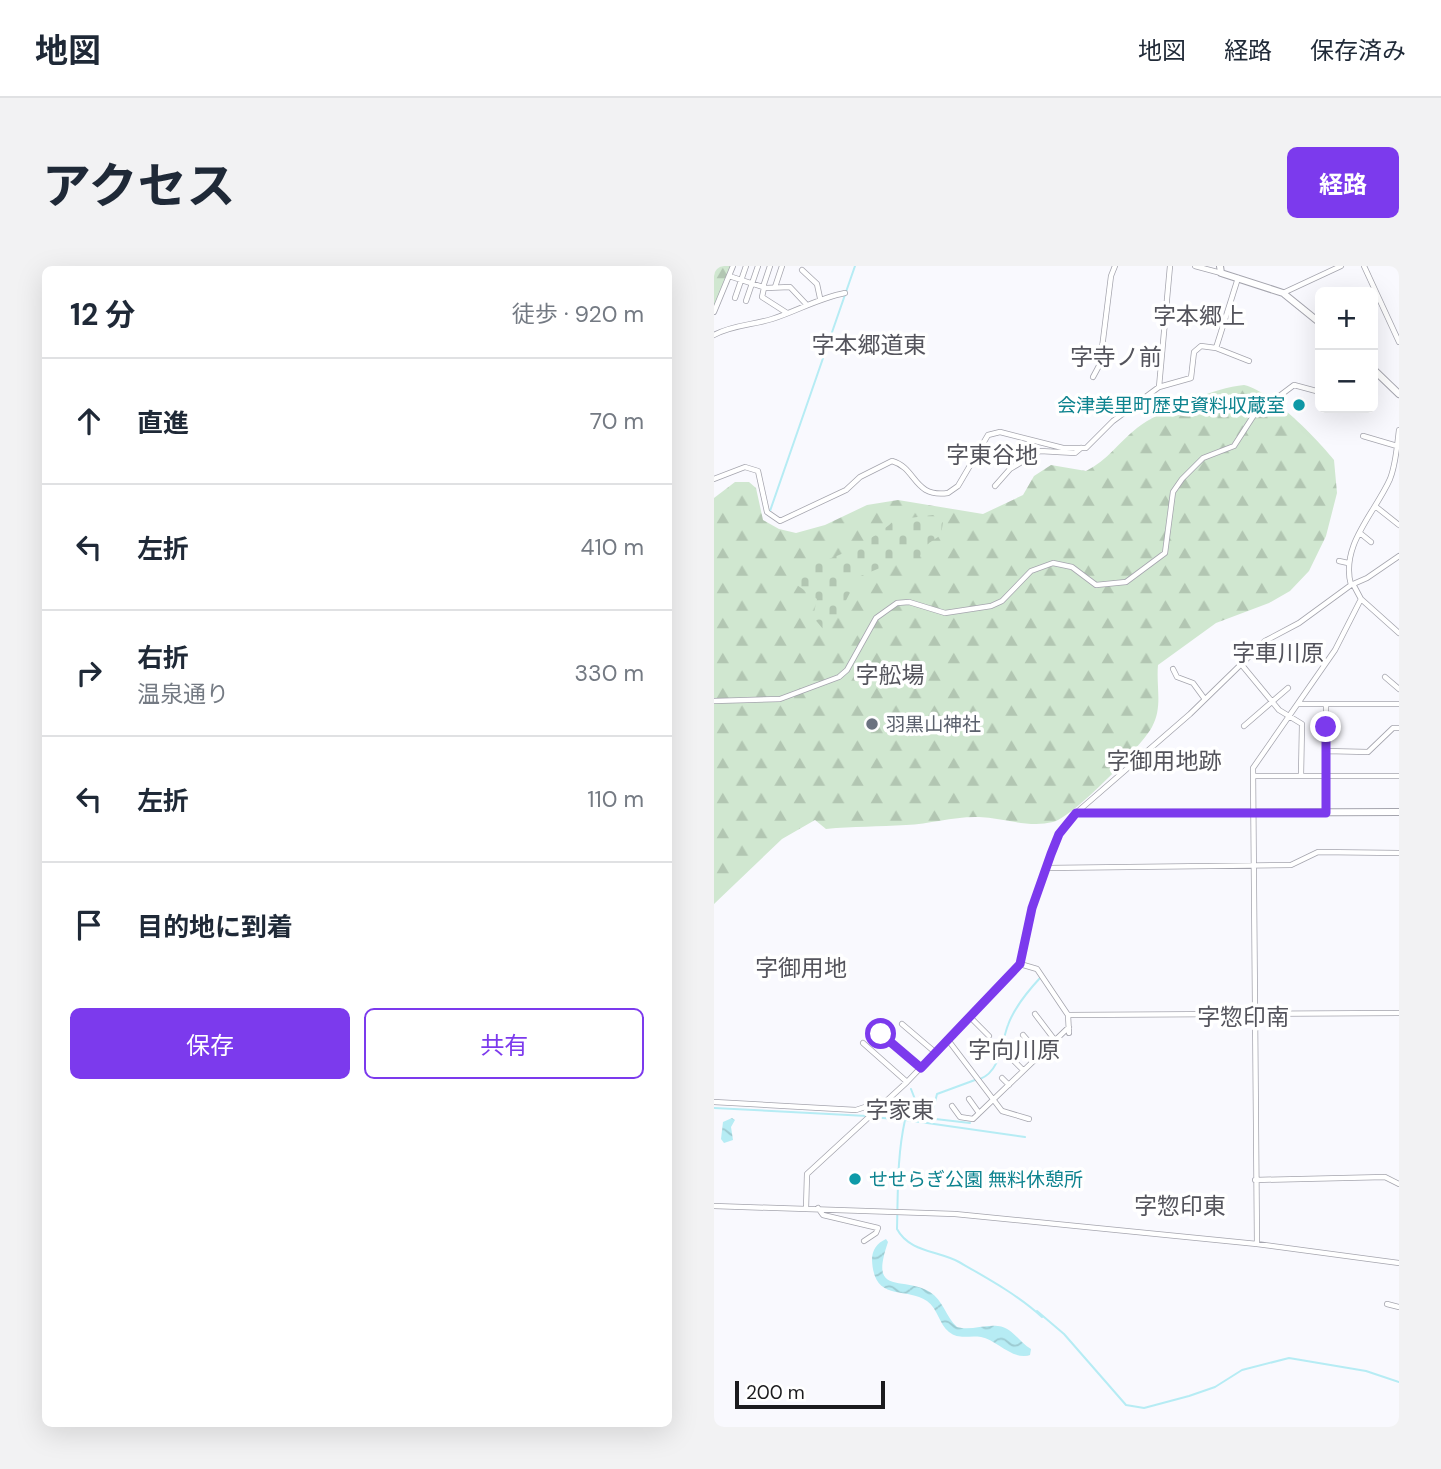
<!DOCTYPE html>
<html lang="ja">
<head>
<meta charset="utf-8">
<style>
  :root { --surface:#fff; --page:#f2f2f3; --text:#1f2937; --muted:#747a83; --line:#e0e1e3; --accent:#7c3aed }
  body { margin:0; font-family:"DM Sans","Noto Sans JP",sans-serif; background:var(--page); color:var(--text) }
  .controls { position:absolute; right:21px; top:21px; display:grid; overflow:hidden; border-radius:10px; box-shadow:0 7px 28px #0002 }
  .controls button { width:63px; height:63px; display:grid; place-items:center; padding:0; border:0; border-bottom:2px solid var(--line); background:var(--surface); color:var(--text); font:35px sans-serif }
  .scale { position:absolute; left:21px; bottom:18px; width:150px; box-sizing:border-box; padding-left:7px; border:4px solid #1b1b1e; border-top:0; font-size:19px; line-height:24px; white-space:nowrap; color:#1b1b1e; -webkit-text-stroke:5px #fff; paint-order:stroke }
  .stop { position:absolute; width:21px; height:21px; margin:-16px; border:5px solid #7c3aed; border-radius:50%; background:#fff }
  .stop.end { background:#7c3aed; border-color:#fff; box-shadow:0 2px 7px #0008 }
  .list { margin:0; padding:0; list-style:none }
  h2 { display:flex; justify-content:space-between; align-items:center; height:91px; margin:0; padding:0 28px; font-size:30px }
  h2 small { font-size:23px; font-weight:400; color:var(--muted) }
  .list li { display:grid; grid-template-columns:46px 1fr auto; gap:21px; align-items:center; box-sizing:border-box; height:126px; padding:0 28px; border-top:2px solid var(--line) }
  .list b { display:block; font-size:26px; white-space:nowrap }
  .list p { margin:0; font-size:23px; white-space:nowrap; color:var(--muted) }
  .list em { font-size:23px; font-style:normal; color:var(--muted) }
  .actions { display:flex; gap:14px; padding:21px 28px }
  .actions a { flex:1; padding:16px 0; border:2px solid var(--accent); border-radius:10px; text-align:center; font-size:24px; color:var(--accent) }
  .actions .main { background:var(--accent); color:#fff }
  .icon { flex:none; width:38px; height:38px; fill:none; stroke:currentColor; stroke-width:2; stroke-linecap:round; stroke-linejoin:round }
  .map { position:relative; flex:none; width:685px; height:1161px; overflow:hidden; border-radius:10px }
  header { display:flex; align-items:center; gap:42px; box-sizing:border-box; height:98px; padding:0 35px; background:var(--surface); border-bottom:2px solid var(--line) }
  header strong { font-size:33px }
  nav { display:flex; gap:38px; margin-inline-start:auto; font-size:24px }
  .intro { display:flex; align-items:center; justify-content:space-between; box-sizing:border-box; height:168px; padding:0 42px }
  h1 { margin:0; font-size:49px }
  .button { padding:18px 32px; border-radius:10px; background:var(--accent); color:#fff; font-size:24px; font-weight:700 }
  main { display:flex; gap:42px; padding:0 42px }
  aside { flex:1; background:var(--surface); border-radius:10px; box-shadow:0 7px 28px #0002 }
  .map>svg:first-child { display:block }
  .forest { fill:url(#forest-firs) }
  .cemetery { fill:url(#cemetery-stones) }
  .water { fill:url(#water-waves) }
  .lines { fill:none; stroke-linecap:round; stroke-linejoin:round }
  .stream { stroke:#b6ecf4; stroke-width:2 }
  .street-casing { stroke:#a5a5ae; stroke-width:6 }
  .secondary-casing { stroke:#a5a5ae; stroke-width:8 }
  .street { stroke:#fff; stroke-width:4.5 }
  .secondary { stroke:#fff; stroke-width:6 }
  .route { stroke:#7c3aed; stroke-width:9 }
  .culture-dot { fill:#0f9aa8; stroke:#fff; stroke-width:2.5 }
  .worship-dot { fill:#6b7280; stroke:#fff; stroke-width:2.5 }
  .labels { text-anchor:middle; stroke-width:7; stroke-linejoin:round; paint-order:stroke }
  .culture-label { font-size:19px; fill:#0d838f; stroke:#fff; text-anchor:end }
  .worship-label { font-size:19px; fill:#5b616d; stroke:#fff; text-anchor:start }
  .quarter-label { font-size:23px; fill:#54545c; stroke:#fff }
</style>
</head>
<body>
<header>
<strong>地図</strong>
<nav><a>地図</a><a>経路</a><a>保存済み</a></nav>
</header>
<div class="intro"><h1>アクセス</h1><a class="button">経路</a></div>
<main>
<aside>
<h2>12 分<small>徒歩 · 920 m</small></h2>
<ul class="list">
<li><svg class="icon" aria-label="ahead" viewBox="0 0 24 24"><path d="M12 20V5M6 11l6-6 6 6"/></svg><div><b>直進</b></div><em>70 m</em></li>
<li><svg class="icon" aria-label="left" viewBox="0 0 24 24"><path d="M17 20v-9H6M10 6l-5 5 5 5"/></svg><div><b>左折</b></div><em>410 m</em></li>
<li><svg class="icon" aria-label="right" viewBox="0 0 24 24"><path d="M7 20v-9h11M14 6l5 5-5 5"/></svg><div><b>右折</b><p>温泉通り</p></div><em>330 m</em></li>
<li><svg class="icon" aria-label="left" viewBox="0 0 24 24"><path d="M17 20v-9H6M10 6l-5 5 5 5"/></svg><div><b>左折</b></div><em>110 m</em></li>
<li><svg class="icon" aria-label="arrive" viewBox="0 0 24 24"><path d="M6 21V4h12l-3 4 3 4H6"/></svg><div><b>目的地に到着</b></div></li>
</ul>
<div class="actions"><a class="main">保存</a><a>共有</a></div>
</aside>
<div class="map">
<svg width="685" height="1161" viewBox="0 0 685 1161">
  <defs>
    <pattern id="forest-firs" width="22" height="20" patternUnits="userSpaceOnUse" patternTransform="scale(1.75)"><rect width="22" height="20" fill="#d0e7d0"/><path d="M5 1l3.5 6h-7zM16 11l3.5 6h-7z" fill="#b2c6b2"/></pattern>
    <pattern id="cemetery-stones" width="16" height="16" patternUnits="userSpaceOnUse" patternTransform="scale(1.75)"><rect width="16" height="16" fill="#d0e7d0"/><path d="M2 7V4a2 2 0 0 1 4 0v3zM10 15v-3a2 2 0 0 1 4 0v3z" fill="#b2c6b2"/></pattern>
    <pattern id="water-waves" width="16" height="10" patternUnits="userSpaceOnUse" patternTransform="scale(1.75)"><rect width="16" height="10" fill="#b6ecf4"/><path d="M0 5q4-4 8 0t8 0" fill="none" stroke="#9ccad1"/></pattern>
  </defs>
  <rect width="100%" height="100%" fill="#f9f9fe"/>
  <!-- forest -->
  <path class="forest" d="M0,0H17L0,40Z
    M530,119C557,125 602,172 620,194L623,227L612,270L595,305L576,325L555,337L502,357L444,399C442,421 449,441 438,461C428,480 358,552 339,556C314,562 290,552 265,551C241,550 216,558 192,559C165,561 139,560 112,563L101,554L68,573L0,638V232L21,216H35L42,222L49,254L65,263L82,267L111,259L153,239L184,234L269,248L309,229L320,210L337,199L372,205C393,195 405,176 423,162C445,145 502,121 530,119Z"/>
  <!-- cemetery -->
  <path class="cemetery" d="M219,249L229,256L227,269L215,277L201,297L183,295L144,311L124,350L109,363L99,351L103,333L80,317L86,301L99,294C115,300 171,266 180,254Z"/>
  <!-- water -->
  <path class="water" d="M18,852L21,854L17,861L19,874L10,877L7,873L9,856Z
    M172,973L174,976C155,1031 187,1009 216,1026C229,1034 232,1051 243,1061C257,1065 270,1058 284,1060C299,1062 305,1076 317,1083L316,1089C299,1095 283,1074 267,1071C255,1069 245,1074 235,1066C225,1058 224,1043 213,1035C191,1020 160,1037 158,994C158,984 163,977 172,973Z"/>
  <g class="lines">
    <!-- stream -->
    <path class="stream" d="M56,245L141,0
      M266,813C287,805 287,777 294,759C300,742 314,725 326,712
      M197,823L206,846L201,851
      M0,842L153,850
      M158,851L191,854C183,890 184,926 183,963C195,986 225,985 245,996C273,1012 304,1029 328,1051
      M217,852L223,828L261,814
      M192,854L311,871
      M201,855L204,851L256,857
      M323,1045L350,1068L412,1139L430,1142L475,1130L501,1121L528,1104L575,1092L652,1105L685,1116"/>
    <defs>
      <path id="street" d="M481,0L507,7
        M650,0L685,76
        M88,4L103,18L106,32
        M15,10L52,22L76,21L92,38
        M49,21L56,0
        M61,21L68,0
        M50,22L48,31L73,47
        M569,27L627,0
        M21,32L32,0
        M32,35L44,0
        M0,46L19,0
        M0,69C18,59 39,59 58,53C83,45 105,32 131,27
        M502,82L524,12
        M379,111L386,98L397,10L401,0
        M445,121L477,112L480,86L487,80L502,82L535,95
        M649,170L683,180
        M0,213L31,201L44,205L53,246L66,255L132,224L146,211L178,195C203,202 199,232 234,227L244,220L274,169L286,166L349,182H372L399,155L445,121L456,0
        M281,220L296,203L326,185L361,187L367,182
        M661,240L685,259
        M646,267L657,276
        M625,295L634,297
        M639,318L647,333L685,367
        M637,319C626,279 661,247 676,213C682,198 683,180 685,164
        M527,398L565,444L588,458L587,510
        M459,403L463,411L479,417L490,432
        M671,411L685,423
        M0,435L66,433L125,411L133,404L162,352L183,337L195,336L231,347L277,340L288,335L317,305L339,297L358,301L382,319L412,316L451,287L459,226L468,213L489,192L520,180L540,149L580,119L606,126
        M584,438H685
        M612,439V546
        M530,460L574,422
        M612,485L654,486L679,462H685
        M539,510H685
        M332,602L577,599L604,586L685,587
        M306,698L323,703L354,749L685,747
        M321,748L340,773
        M354,749L355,767
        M256,751L275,770
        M188,758L222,787
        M167,768L207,802
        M309,769L325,788
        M234,774L288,845L315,853
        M149,777L193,816
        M295,790L309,804
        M288,812L295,819
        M255,833L265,847
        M0,836L142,844L157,839L164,843
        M238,840L246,851L259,853L355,761
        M541,914L671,911L685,918
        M0,940L241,948L543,978L685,997
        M104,942L109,949L164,962L162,967L150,975
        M92,943L93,908L193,816L306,698L318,642L337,588L345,568L362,547L476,448L551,375L585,357L637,319L653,312L685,290
        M543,978L539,502L621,384L647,333
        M673,1038L685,1041"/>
      <path id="secondary" d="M506,0L507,7L569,27L606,57
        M659,103L685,128
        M362,547L685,546"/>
    </defs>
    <!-- street casing -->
    <use href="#street" class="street-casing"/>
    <!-- secondary casing -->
    <use href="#secondary" class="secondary-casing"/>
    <!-- street -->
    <use href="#street" class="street"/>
    <!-- secondary -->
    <use href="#secondary" class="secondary"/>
  </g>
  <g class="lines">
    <!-- route -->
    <path class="route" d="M167,768L207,802L306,698L318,642L337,588L345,568L362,547H612V461"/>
  </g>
  <!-- markers -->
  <g class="culture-dot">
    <circle cx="585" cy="139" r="7"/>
    <circle cx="141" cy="913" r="7"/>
  </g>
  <circle class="worship-dot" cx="158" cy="458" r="7"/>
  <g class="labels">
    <!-- culture labels -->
    <g class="culture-label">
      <text x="571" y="146">会津美里町歴史資料収蔵室</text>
      <text x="155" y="920" text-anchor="start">せせらぎ公園 無料休憩所</text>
    </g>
    <!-- worship labels -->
    <g class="worship-label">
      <text x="172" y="465">羽黒山神社</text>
    </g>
    <!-- quarter labels -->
    <g class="quarter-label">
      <text x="485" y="58">字本郷上</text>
      <text x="155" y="87">字本郷道東</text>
      <text x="402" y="99">字寺ノ前</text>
      <text x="278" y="197">字東谷地</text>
      <text x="564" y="395">字車川原</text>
      <text x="176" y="417">字舩場</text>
      <text x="450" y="503">字御用地跡</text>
      <text x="87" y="710">字御用地</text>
      <text x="529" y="759">字惣印南</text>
      <text x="300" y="792">字向川原</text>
      <text x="186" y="852">字家東</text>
      <text x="466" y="948">字惣印東</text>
    </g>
  </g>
</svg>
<div class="controls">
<button>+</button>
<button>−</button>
</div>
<div class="scale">200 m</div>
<div class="stop" style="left:167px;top:768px"></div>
<div class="stop end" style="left:612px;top:461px"></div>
</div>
</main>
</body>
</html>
